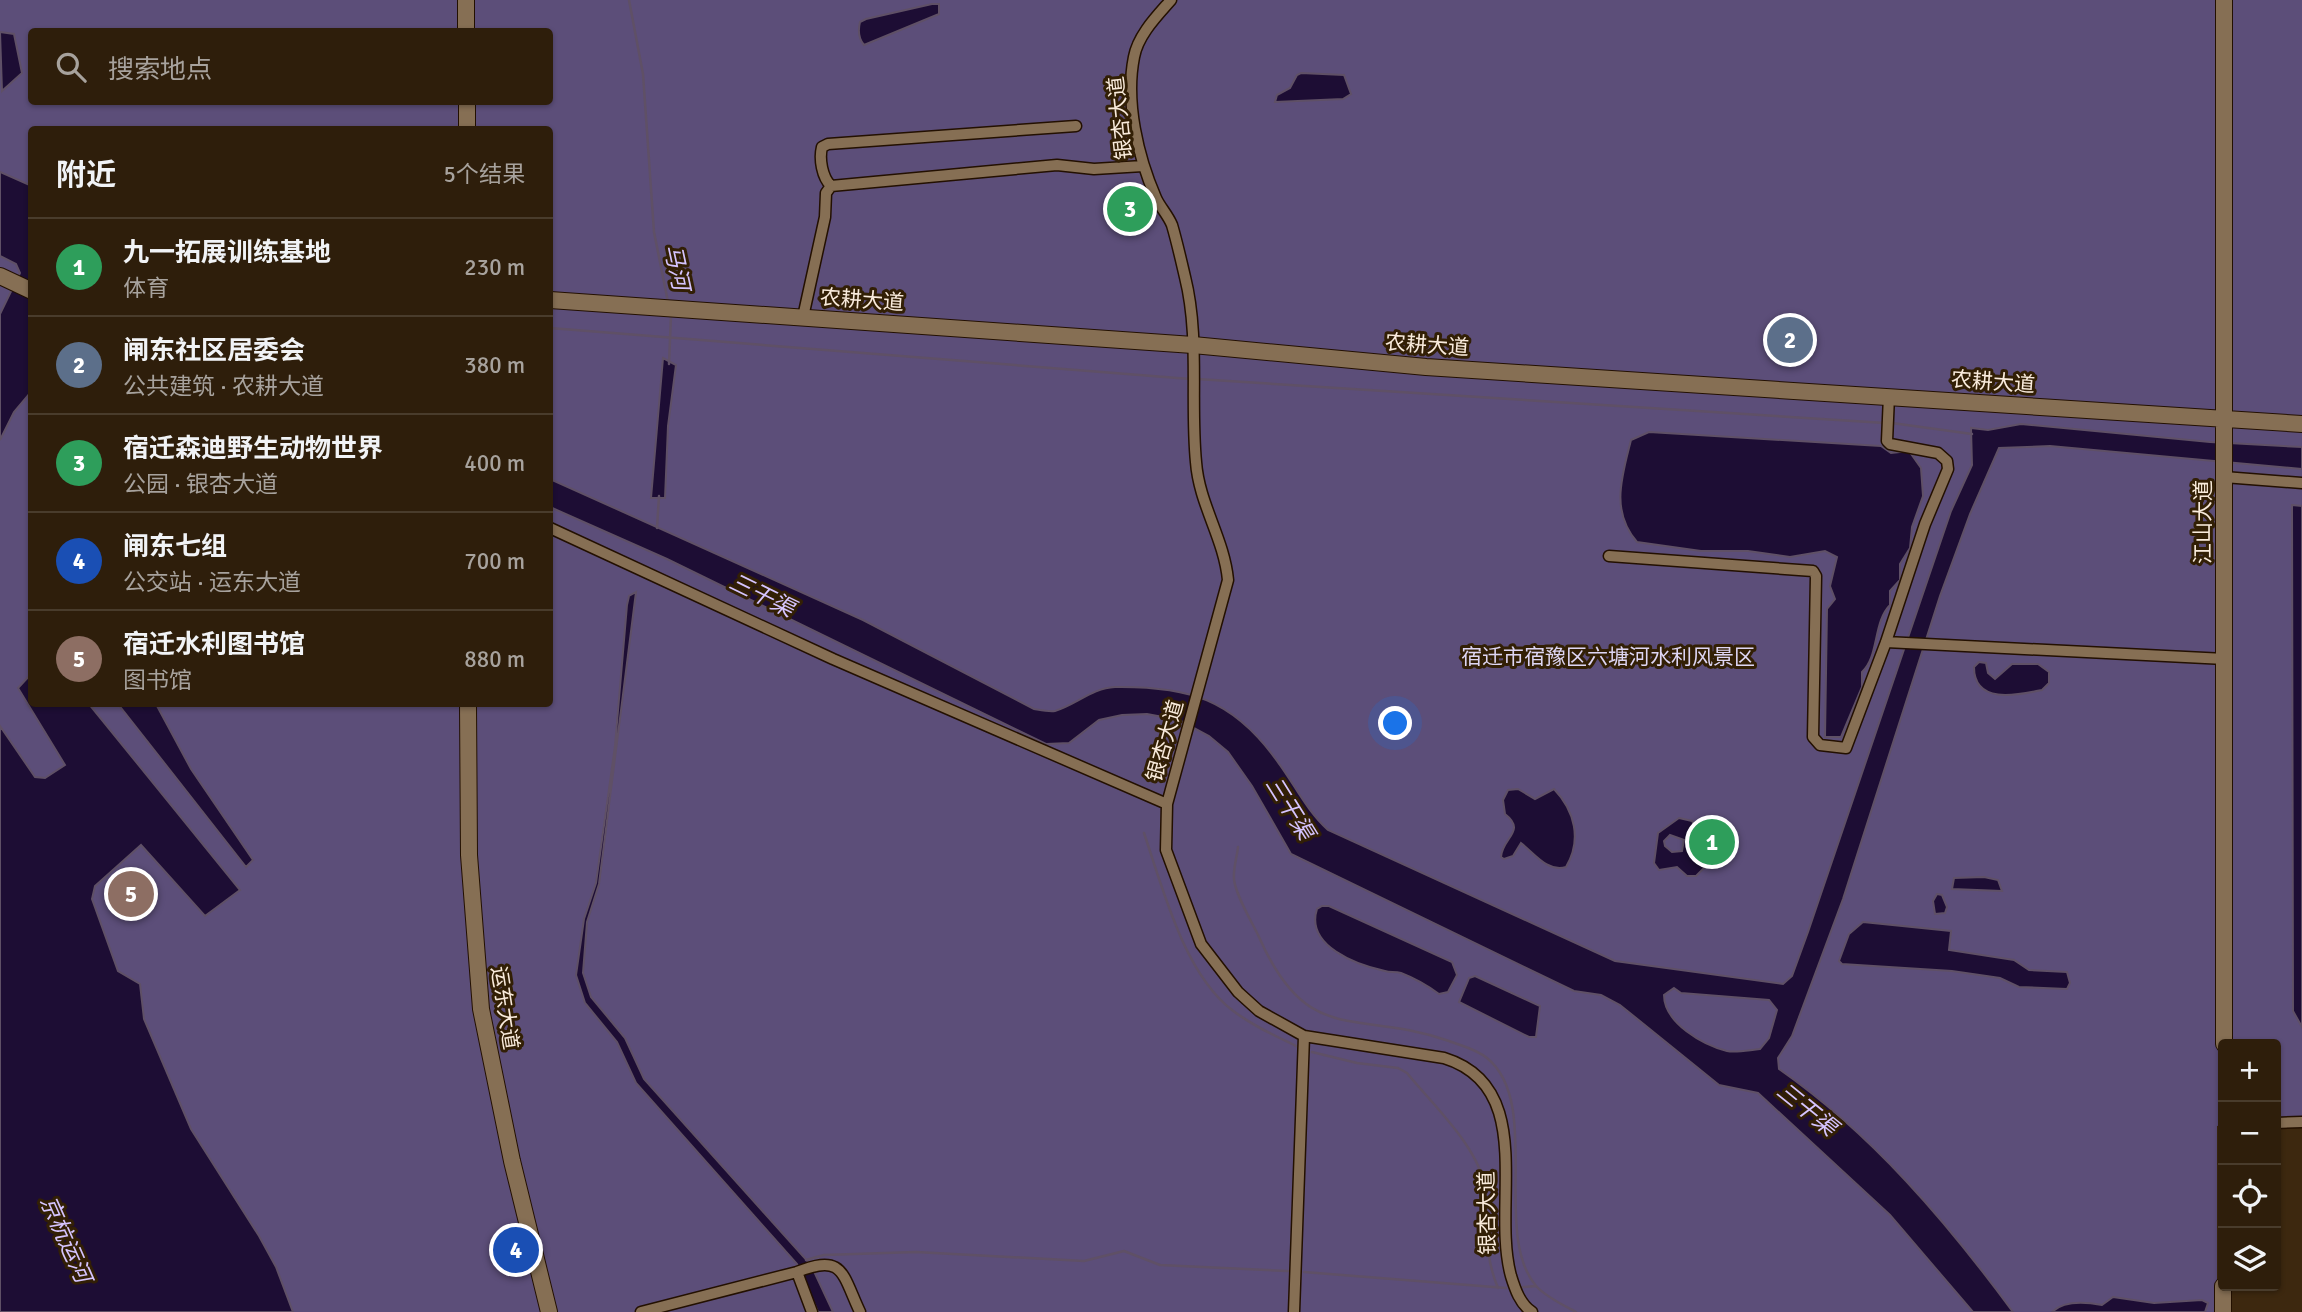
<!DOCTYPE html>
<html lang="zh">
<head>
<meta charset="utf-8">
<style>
  :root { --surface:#2e1e0b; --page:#3a2b19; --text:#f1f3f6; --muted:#a7a29d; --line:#493c2c; --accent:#ea580c }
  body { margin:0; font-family:Signika,"Noto Sans SC",sans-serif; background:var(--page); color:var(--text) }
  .controls { position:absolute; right:21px; bottom:21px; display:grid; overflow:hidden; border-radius:7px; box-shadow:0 2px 5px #0004 }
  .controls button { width:63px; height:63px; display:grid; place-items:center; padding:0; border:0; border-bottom:2px solid var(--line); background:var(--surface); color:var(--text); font:35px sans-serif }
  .you { position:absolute; left:1396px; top:724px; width:24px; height:24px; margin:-18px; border:5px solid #fff; border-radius:50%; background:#1a73e8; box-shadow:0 0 0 10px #1a73e833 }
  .badge { display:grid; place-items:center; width:46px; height:46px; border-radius:50%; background:var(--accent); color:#fff; font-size:23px; font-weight:700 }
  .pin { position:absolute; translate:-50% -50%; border:4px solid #fff; box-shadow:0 2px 7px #0006 }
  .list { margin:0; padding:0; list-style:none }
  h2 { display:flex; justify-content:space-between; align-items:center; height:91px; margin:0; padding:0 28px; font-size:30px }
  h2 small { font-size:23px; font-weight:400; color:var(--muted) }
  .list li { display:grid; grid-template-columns:46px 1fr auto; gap:21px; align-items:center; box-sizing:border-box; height:98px; padding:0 28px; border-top:2px solid var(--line) }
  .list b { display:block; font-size:26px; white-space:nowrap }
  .list p { margin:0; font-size:23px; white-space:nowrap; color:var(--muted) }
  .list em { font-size:23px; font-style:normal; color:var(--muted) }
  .icon { flex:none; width:38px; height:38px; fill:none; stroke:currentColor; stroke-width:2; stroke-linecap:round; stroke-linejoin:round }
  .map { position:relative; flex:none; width:2302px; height:1312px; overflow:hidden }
  .search { position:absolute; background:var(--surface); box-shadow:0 2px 5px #0004; left:28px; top:28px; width:525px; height:77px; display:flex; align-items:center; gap:18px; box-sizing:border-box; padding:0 24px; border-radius:7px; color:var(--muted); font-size:26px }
  .panel { position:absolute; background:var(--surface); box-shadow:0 2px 5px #0004; left:28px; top:126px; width:525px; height:581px; border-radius:7px }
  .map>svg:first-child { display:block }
  .green { fill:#5c4e79; fill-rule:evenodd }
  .water { fill:#1d0d34; stroke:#5f5066; stroke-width:2; fill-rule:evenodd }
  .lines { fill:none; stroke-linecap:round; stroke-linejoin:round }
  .stream { stroke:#5f5066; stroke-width:2.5 }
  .street-casing { stroke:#231000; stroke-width:13 }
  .secondary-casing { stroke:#231000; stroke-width:18 }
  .street { stroke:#866f54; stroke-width:10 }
  .secondary { stroke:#866f54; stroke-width:16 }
  .labels { text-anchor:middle; stroke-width:6; stroke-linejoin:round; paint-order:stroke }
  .street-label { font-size:21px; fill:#f9ebdc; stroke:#321f05 }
  .park-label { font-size:21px; fill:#ded6f4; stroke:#321f05 }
  .water-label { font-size:23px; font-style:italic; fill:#d5c4ff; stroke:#321f05 }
</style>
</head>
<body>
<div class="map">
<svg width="2302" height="1312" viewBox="0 0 2302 1312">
  <rect width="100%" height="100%" fill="#3d280f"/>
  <!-- green -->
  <path class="green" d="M0,0H2302V1124L2276,1125V1044H2223V1125L2217,1126V1312H0ZM32,32H550V102H32ZM32,130H550V704H32Z"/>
  <!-- water -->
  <path class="water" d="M932,4H939V14L864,45C859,39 858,30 860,22L866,19Z
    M0,32L14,34L22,73L2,91Z
    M1301,73L1344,75L1351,94L1343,99L1275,102L1277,95L1290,88L1297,75Z
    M0,172L32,186L31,392L14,412L0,440V314L20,273L16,264L0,256Z
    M663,358L676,365L668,426L665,498H651Z
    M2021,424L2210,442L2302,447V469L2050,446L1999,448L1970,514L1940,596L1843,899L1792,1036L1778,1058L1779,1069C1872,1134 1946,1221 2013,1312H1973L1890,1215L1758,1093L1719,1085L1620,1005L1601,995L1574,991L1291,854L1252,786L1228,752L1209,736L1179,720L1147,714L1122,715L1099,720L1069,743L1046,744L667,559L550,507V479L863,620L1034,709C1040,710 1049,712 1055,711C1076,705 1092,688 1115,687C1188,686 1233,699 1277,761C1295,785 1306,810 1328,830L1615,961L1783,984L1792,976L1808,932L1951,511L1972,465L1971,428L1988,430ZM1674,988L1681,993L1769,1000L1777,1010L1769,1038L1760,1049C1749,1050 1736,1053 1727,1051C1703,1045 1664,1023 1664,995Z
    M1649,432L1881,446L1891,453L1909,451L1921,468L1923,496L1912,527L1910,548L1900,564V580L1890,591V605C1873,622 1879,657 1862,672V687L1841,737H1825L1827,609L1835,599L1830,586L1837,557L1825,551L1790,557L1748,551H1701L1637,542C1610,511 1622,476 1631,440Z
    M2292,505L2302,506V1027L2293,1011Z
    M636,592L599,884L587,922L583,973L591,997L625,1038L644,1079L811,1265L833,1312H818L797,1264L636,1083L617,1042L585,1003L576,975L584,919L596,883L615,746L627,605L629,596Z
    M1979,662L1986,663L1988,673L1995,679L2012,664H2038L2049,672V683L2042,690C2018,695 1974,705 1974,667Z
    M31,674L32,704H89L240,890L205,916L141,845L95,886L92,899L118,971L140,984L144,1019L191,1129L259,1236L276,1267L293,1312H0V726L35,777L45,778L65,765L18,688Z
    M118,704H156L191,769L253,860L246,867Z
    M1518,789L1535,799L1554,789C1575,811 1582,840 1566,867C1548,873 1534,853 1521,843L1513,856L1504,859L1501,857C1502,838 1527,831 1505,814L1503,800L1508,790Z
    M1679,818L1692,821L1706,844V866L1696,876H1687L1677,867L1659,870L1654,863L1658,833ZM1670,835L1684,840L1682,851L1672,852L1665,846L1664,841Z
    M1984,877L1998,880L2002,891L1952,889L1954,878Z
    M1937,894L1942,895L1947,907L1945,913L1935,914L1933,901Z
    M1322,906H1329L1452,962L1457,975L1448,992L1439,994C1428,986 1414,978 1401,973C1395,971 1390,973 1385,971C1357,965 1305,946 1317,909Z
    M1863,922L1951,931L1949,950L2014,960L2029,970L2067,972L2070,983L2067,989L2019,987L2000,978L1952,971L1842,964L1839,961L1849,934Z
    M1475,976L1540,1006L1536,1037H1529L1459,1002L1469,978Z
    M2113,1297L2154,1303L2202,1300L2208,1303L2205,1312H2052C2064,1300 2086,1302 2102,1305Z"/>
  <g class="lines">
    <!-- stream -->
    <path class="stream" d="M629,0L643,74L654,232L668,302
      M550,328L1190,379
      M669,364L671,315
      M1197,379L1885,423
      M1892,423L1972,434
      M657,528L659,496
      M1144,833C1163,889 1184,973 1232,1010C1251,1025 1276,1036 1298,1047
      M1238,847C1237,857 1233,869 1234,879C1235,894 1252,922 1259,937C1308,1049 1357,1008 1449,1041C1462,1046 1476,1049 1487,1058C1543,1103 1491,1233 1536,1286C1546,1297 1563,1305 1576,1312
      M1312,1052L1357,1063L1398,1068L1407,1073C1432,1104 1479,1147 1485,1188C1490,1225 1482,1250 1498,1288
      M806,1260L824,1255L916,1252L1084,1261L1124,1251L1160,1265L1288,1271
      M1304,1272L1506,1288
      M1523,1287L1536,1286"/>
    <defs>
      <path id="street" d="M1171,0C1157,16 1138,35 1134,57C1125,102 1138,157 1156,198C1160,207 1168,215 1172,225C1177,242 1181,260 1185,277C1200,337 1190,401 1196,462C1199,504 1224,538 1228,580L1167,804L1166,850L1201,944L1238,992L1259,1011L1304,1036L1444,1058C1538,1087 1491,1204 1511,1276C1515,1289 1520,1304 1532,1312
        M831,186C822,177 819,159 822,147L828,144L1076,126
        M803,317L825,217L826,193L831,186L1057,165L1094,169L1143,166
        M2224,477L2302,483
        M550,528L833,659L1167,804
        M1609,556L1813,571L1816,576L1813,737L1820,745L1846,748L1886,642L1925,524L1948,469L1947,461L1938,453L1890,444L1887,441L1889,396
        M1886,642L2225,659
        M2276,1123L2302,1122
        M797,1272C844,1253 842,1274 860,1312
        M641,1312L797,1272L812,1312
        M1294,1312L1304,1036"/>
      <path id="secondary" d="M466,0V32
        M467,102V130
        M0,276L32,291
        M550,300L1193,345L1426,367L2302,424
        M468,704L469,855L481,1009L512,1161L549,1312
        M2224,1044V0
        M2223,1312V1286"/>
    </defs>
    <!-- street casing -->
    <use href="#street" class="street-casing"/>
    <!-- secondary casing -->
    <use href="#secondary" class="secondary-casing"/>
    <!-- street -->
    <use href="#street" class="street"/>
    <!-- secondary -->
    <use href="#secondary" class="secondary"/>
  </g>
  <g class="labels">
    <!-- street labels -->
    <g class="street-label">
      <text transform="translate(1120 118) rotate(-96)" y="7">银杏大道</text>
      <text transform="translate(862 300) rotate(4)" y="7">农耕大道</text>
      <text transform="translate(1427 345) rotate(4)" y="7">农耕大道</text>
      <text transform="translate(1993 382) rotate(4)" y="7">农耕大道</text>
      <text transform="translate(2203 522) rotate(-90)" y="7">江山大道</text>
      <text transform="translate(1165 741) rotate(-74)" y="7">银杏大道</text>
      <text transform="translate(505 1008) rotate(81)" y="7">运东大道</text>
      <text transform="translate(1487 1213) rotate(-91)" y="7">银杏大道</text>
    </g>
    <!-- park labels -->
    <g class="park-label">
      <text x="1608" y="664">宿迁市宿豫区六塘河水利风景区</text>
    </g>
    <!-- water labels -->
    <g class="water-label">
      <text transform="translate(677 267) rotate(78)" y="8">马河</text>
      <text transform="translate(762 595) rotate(26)" y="8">三干渠</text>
      <text transform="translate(1290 808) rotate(58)" y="8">三干渠</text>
      <text transform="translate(1807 1109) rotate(39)" y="8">三干渠</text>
      <text transform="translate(66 1239) rotate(66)" y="8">京杭运河</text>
    </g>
  </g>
</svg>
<div class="controls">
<button>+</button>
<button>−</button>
<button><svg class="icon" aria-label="locate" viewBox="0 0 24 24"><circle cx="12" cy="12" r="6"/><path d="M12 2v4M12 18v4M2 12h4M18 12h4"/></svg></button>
<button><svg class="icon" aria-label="layers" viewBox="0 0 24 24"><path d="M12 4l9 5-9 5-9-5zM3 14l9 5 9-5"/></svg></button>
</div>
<div class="you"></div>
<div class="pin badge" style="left:1712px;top:842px;background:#2e9e5b">1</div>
<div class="pin badge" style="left:1790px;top:340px;background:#5c6f8a">2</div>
<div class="pin badge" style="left:1130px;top:209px;background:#2e9e5b">3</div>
<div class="pin badge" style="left:516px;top:1250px;background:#1a4fb4">4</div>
<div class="pin badge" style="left:131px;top:894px;background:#8d6e63">5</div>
<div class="search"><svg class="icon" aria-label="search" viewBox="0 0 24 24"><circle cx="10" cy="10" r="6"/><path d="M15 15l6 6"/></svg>搜索地点</div>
<section class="panel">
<h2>附近<small>5个结果</small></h2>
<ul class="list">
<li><span class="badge" style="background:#2e9e5b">1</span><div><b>九一拓展训练基地</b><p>体育</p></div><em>230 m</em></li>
<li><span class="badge" style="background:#5c6f8a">2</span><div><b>闸东社区居委会</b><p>公共建筑 · 农耕大道</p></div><em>380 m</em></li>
<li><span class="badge" style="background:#2e9e5b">3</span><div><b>宿迁森迪野生动物世界</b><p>公园 · 银杏大道</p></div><em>400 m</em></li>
<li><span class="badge" style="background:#1a4fb4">4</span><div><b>闸东七组</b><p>公交站 · 运东大道</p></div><em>700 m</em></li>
<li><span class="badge" style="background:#8d6e63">5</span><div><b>宿迁水利图书馆</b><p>图书馆</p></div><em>880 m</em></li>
</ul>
</section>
</div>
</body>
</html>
